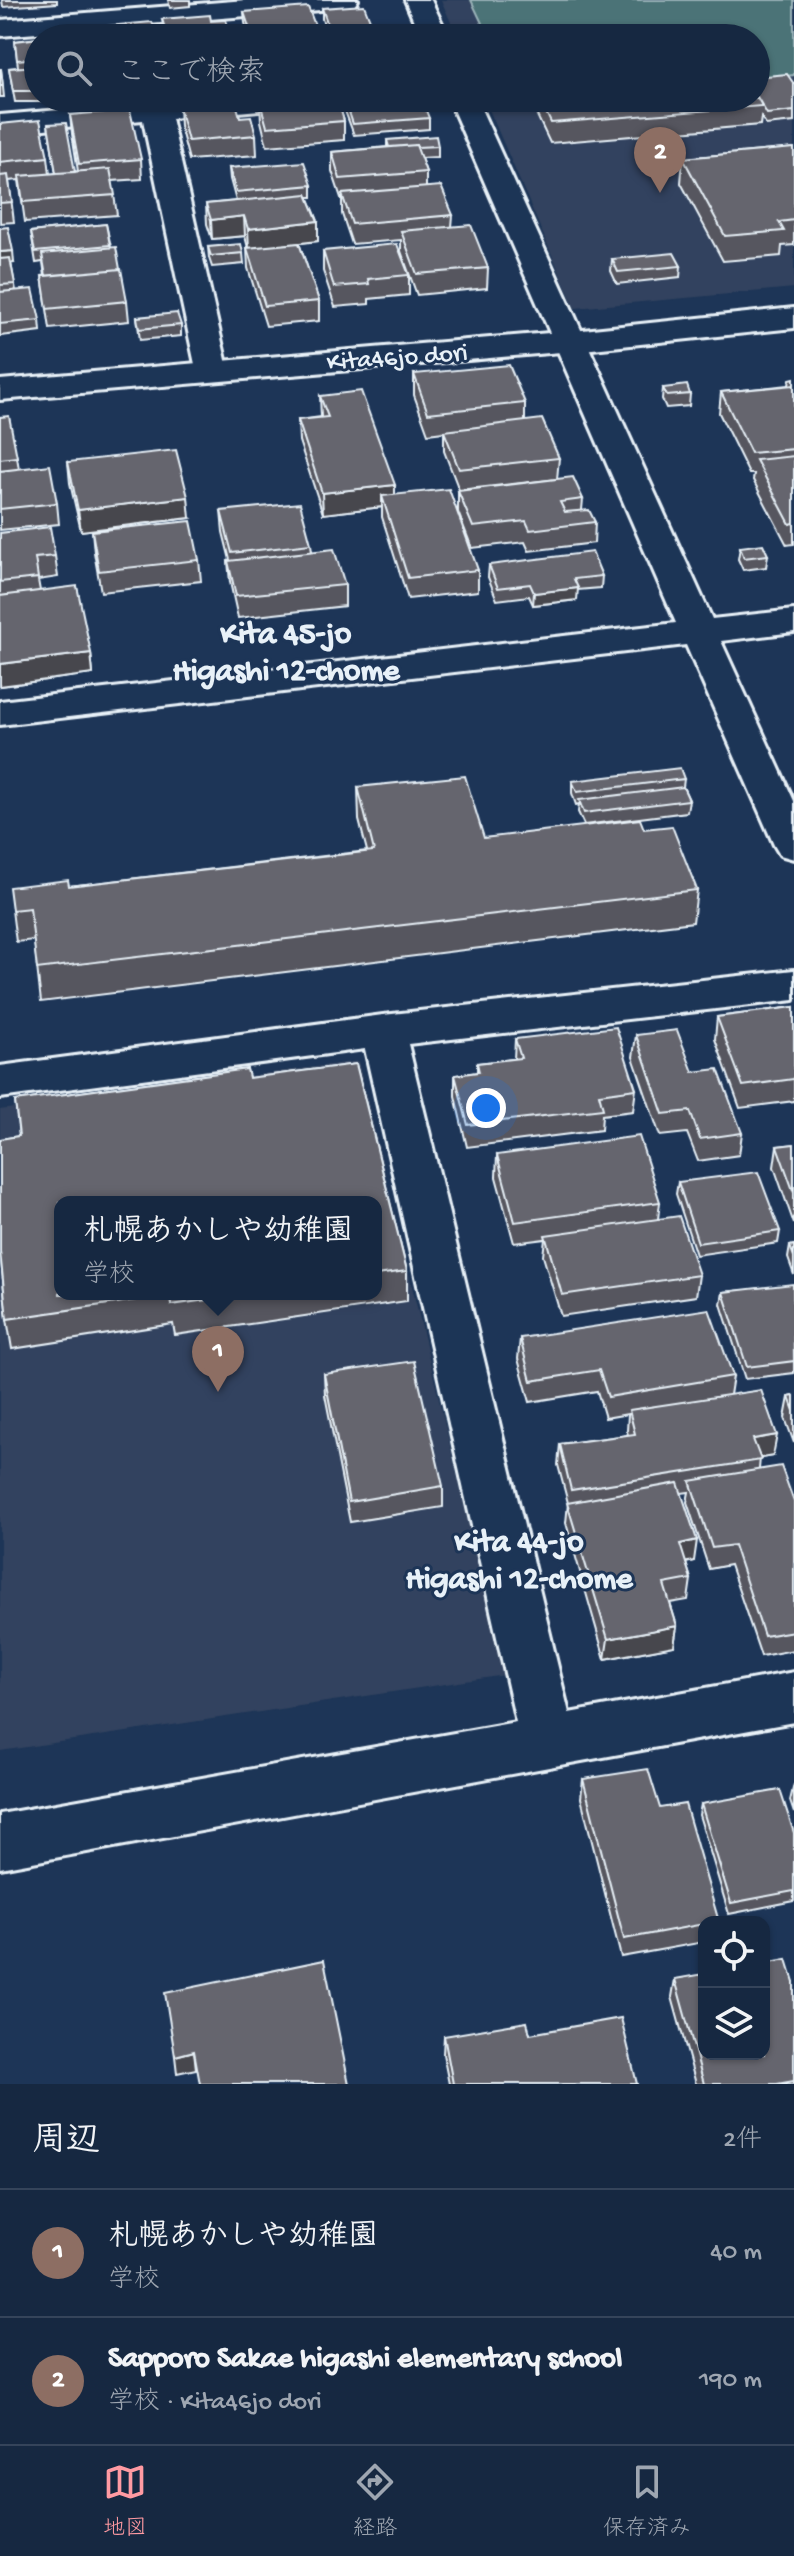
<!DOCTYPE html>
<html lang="ja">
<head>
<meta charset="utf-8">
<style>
  :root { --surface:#162841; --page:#23344c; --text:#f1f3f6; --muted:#9ea6b1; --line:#35445a; --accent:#ff9aa2 }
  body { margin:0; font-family:"Gochi Hand","Klee One",sans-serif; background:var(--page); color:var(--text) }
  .controls { position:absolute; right:24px; bottom:24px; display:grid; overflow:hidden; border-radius:16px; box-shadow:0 2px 6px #0004 }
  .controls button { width:72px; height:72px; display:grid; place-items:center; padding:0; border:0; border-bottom:2px solid var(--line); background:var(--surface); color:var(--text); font:40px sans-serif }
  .you { position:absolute; left:486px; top:1108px; width:28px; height:28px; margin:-20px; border:6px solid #fff; border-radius:50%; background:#1a73e8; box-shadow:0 0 0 12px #1a73e833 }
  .badge { display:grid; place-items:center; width:52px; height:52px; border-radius:50%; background:var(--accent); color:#fff; font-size:26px; font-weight:700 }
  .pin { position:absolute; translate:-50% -66px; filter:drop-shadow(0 2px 4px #0008) }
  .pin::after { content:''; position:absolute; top:42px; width:28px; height:24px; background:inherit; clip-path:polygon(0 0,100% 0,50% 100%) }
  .popup { position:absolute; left:54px; top:1196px; width:328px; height:104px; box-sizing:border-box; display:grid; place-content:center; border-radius:16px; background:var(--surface); filter:drop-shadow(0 2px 6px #0005); font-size:26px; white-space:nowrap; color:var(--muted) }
  .popup b { font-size:30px; color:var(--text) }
  .popup::after { content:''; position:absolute; left:50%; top:100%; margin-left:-16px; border:16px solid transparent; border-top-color:var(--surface) }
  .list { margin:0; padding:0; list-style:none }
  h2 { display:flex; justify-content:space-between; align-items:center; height:104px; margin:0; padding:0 32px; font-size:34px }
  h2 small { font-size:26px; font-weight:400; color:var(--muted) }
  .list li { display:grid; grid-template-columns:52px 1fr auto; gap:24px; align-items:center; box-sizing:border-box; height:128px; padding:0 32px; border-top:2px solid var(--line) }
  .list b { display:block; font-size:30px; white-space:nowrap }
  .list p { margin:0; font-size:26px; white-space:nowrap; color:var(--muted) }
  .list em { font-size:26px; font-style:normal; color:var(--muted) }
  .icon { flex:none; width:44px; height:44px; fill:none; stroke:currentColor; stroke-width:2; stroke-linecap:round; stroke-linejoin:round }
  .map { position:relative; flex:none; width:794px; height:2084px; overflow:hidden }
  .search { position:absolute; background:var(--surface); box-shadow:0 2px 6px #0004; left:24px; right:24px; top:24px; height:88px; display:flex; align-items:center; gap:20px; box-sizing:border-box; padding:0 28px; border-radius:44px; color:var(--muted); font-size:30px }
  .sheet { height:360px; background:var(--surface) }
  nav { display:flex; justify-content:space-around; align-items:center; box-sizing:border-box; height:112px; border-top:2px solid var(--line); background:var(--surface); font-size:22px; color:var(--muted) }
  nav a { display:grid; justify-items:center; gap:4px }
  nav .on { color:var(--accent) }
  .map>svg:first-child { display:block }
  .built { fill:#33435e; fill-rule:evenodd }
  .green { fill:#4b7377; stroke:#9ab2b8; stroke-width:2 }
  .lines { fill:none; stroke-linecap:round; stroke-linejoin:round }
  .street-casing { stroke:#e8f1f8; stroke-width:6 }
  .secondary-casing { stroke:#e8f1f8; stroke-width:6 }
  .street { fill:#1d3557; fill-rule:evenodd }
  .secondary { fill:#1d3557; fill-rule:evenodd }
  .wall { fill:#57575f; stroke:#e8f1f8; stroke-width:2; fill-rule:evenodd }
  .shaded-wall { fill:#47474d; stroke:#e8f1f8; stroke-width:2 }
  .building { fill:#65656e; stroke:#e8f1f8; stroke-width:2 }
  .labels { text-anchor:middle; stroke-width:6; stroke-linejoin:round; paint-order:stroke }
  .far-street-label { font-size:26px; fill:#e8f1f8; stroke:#1d3557 }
  .neighbourhood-label { font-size:32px; font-weight:bold; fill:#e8f1f8; stroke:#1d3557 }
</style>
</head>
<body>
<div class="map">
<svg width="794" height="2084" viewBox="0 0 794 2084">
  <rect width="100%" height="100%" fill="#1d3557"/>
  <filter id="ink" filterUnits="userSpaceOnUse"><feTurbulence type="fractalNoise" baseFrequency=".0125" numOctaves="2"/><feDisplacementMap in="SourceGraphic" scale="16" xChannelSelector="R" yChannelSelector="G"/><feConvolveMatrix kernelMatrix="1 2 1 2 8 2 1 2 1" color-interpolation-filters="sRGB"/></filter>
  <g filter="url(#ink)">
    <!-- built -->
    <path class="built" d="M441,0H794V288L575,308L484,98H756V38H458Z
      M358,1061L505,1675L0,1751V1110ZM60,1202H376V1294H60Z"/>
    <!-- green -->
    <path class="green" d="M471,0H794V75L756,79V38H489Z"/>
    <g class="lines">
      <defs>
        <path id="street" d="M246,0H358L354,6L345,8L0,36V20Z
          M405,0H431L449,38H421Z
          M204,98H318L314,104L304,106L171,118L228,369L224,376L212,379L200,376L196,369L143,120L0,133V115Z
          M448,98H476L712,619L794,610V632L721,641L794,801V859L780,855L774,845L686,645L0,725V701L676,623Z
          M794,970V1000L408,1044L569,1713L794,1672V1722L0,1868V1814L516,1722L365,1049L0,1098V1066L383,1015Z"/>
        <path id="secondary" d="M794,308V328L573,351L0,400V380L573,331Z"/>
      </defs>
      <!-- street casing -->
      <use href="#street" class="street-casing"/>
      <!-- secondary casing -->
      <use href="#secondary" class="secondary-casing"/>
      <!-- street -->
      <use href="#street" class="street"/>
      <!-- secondary -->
      <use href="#secondary" class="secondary"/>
    </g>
    <!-- wall -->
    <path class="wall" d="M2,0H57V3L3,7Z
      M168,0H190V6L170,8Z
      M322,8L373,28L398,38H250L245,23L244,12L316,28V38L328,37L322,19Z
      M162,19L211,21L231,35V38H165Z
      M38,38V98H57L58,102H15L9,68L18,67L15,41Z
      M0,69H1L4,97H0Z
      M794,84V122L766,125L761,117L760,125L550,143L533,107L534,98H756Z
      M306,98H337L344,121V140L267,146L261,121L260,102Z
      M345,100L429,118V129L354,135L345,111Z
      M179,107L240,117L256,135L257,155L189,160L180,126Z
      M70,115L141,159L142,179L112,181L117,215L25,222L19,180L9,181L14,222L0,223V124L48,157L50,174L56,173L48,124L75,172L78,171L72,134Z
      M387,140L438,146V157L421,158L426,172V187L453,215L452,227L488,268L487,288L417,295L401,251V240L352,244L342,214V198H341L332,171V152L387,147Z
      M794,148V245L782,246L781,256L723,261L681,183L683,158Z
      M229,168L312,185V197H308L318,221V241L299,243L319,301V321L266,326L248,268L247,248H248L245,236L212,239L207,224L206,204L236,201L230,179Z
      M106,224L111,247L127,301L129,321L50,329L42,276H45L43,262L36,263L31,232Z
      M0,228L14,263H11L16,291L40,320L41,331L0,336Z
      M208,247L243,253L244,264L212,267L209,258Z
      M323,251L409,275V295L369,299V304L335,307L323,271Z
      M612,259L681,266L680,277L617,284L611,271Z
      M137,317L181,325V336L140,340Z
      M414,374L525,403V421L559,458L557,479L459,490L444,451V432L428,434L414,395Z
      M794,378V544L787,545L753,480L754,474H749L719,413L721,392L789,385L790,379Z
      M663,388L690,394L689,406L666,408L662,399Z
      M320,396L395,494L478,570V591L408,599L382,517V507L323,514L299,441L298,420L321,417Z
      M0,417L17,457L19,469L57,503L59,524L0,530Z
      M68,462L190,518L81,531L70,483Z
      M458,491L583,499L582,510L595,522L594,543L529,551L525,542L472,548L458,512Z
      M221,511L311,544L312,551L345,585V606L238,618L230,582L228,561L230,560L223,532Z
      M92,531L199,560L201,581L101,592L94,552Z
      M0,533L55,556L58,577L38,580L40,591L91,653L93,674L0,686Z
      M740,547L768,555L766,567L743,570L738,559Z
      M489,565L602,576L601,588L577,590V600L533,605L529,596L497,600L488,577Z
      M684,779L683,787L689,800L687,812L584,825L578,812L579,804L576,805L572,793V781Z
      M358,787L484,838L644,829L697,890L693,922L41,1002L34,940L16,942L12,910L69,886L367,851L359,820Z
      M794,1007V1101L740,1108L715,1039L717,1017Z
      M636,1035L742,1133L739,1155L698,1161L687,1133L660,1136L633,1057Z
      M515,1039L636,1089L633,1111L602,1115L601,1130L467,1147L455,1096V1075L477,1072V1063L514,1059Z
      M356,1064L407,1271V1301L175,1335L173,1324L12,1349L7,1319L0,1251V1139L19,1136L15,1101L247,1069L249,1078ZM60,1202H376V1294H60Z
      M794,1144V1224L774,1167L777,1146Z
      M497,1155L660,1202L658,1219L699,1275L696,1296L561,1316L543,1256L545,1239L514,1243L496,1177Z
      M678,1182L780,1231L778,1243L696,1255L676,1194Z
      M794,1245V1275L788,1258L790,1246Z
      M794,1286V1373L745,1379L721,1304L723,1292Z
      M520,1338L733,1376L730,1395L773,1456L760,1458L759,1469L794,1502V1650L761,1656L730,1565L709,1569L687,1502L689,1492L681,1493L694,1561L686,1563L691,1579L688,1600L670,1603L677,1626L674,1646L605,1659L566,1523L568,1503L558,1465L560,1444L628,1435L627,1431L628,1414L605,1418L597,1391L530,1402L518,1359Z
      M324,1374L443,1486V1507L350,1522L325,1395Z
      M794,1396V1443L785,1418L789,1397Z
      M583,1779L660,1808L704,1922V1942L621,1957L581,1798Z
      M794,1784V1813L790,1801Z
      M701,1804L794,1833V1901L729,1914L699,1815Z
      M675,1979L794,1982V2084H696L672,1997Z
      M530,2034L637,2084H449L443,2054L444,2036Z"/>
    <!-- shaded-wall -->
    <path class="shaded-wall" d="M244,216L245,236L212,239L211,220Z
      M318,221V241L249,249L248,229Z
      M13,251L14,263L0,264V252Z
      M395,485V506L382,496V507L323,514L322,493Z
      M188,497L190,518L81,531L78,510Z
      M578,588L577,600L533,605L534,593Z
      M91,653L93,674L0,686V664Z
      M777,1435L773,1456L750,1460L753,1439Z
      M697,1540L694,1561L677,1564L680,1544Z
      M677,1626L674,1646L605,1659L608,1639Z
      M194,2051L196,2069L177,2073L175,2056Z"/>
    <!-- building -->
    <path class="building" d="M364,5L373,28L330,31L322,8Z
      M308,7L316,28L251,33L244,12Z
      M210,15L211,21L226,20L231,35L192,38H168L162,19Z
      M152,22L158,38H88L85,28Z
      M393,26L398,38H312L349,35L347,30Z
      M82,29L84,38H67L66,31Z
      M65,35L66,38H38V58L17,60L15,41Z
      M38,66V91H13L9,68Z
      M0,69H1L3,86H0Z
      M787,74L794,84V111L767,114L756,95V77Z
      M756,95L762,106L551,123L539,98H756Z
      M307,98H337L344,121L267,127L260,102Z
      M371,98H421L429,118L353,124L345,100Z
      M236,103L240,117L251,116L256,135L188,141L179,107Z
      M130,110L141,159L79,164L70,115Z
      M40,120L48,157L0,162V124Z
      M66,123L75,172L56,173L48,124Z
      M436,136L438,146L417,147L416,145L389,147L387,140Z
      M416,145L426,172L340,179L332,152Z
      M794,148V220L779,222L784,231L725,236L683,158Z
      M304,162L312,185L236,192L229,168Z
      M110,169L115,195L23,202L19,176Z
      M8,175L12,202L0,203V176Z
      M441,186L453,215L352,224L342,194Z
      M307,194L318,221L248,229L244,216L211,220L206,204Z
      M106,224L110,245L35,252L31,232Z
      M471,225L488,268L417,274L401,231Z
      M8,227L13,251L0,252V228Z
      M299,243L319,301L265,306L247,248Z
      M241,244L243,253L211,256L208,247Z
      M397,244L409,275L368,279L369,284L334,287L323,251Z
      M116,247L120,269L46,276L42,254Z
      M674,253L681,266L618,272L612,259Z
      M10,258L15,284L0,285V259Z
      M121,269L127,301L47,309L42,276Z
      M33,289L40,320L0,324V292Z
      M177,313L181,325L139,329L137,317Z
      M509,365L525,403L428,413L414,374Z
      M687,385L690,394L667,396L663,388Z
      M794,385V449L751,453L721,392Z
      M361,391L395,485L322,493L298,420L328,417L320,396Z
      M9,416L17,457L0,459V417Z
      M542,419L559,458L459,469L444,431Z
      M176,450L188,497L78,510L68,462Z
      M794,456V523L790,524L756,460Z
      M50,465L57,503L0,509V471Z
      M573,477L583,499L560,502L565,512L589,510L595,522L530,530L526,521L473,527L458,491Z
      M449,489L478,570L408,578L382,496Z
      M300,503L311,544L232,553L221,511Z
      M191,521L199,560L99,571L92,531Z
      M50,527L55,556L35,558L38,578L0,582V533Z
      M763,544L768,555L744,558L740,547Z
      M334,549L345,585L236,596L228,561Z
      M592,552L602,576L574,579L578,588L534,593L530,584L498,588L489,565Z
      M77,586L91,653L0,664V596Z
      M680,768L684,779L577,792L572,781Z
      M465,776L484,838L640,819L644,829L672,826L697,890L37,969L30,908L12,910L9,887L68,880L69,886L374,851L358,787Z
      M683,787L689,800L584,813L579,800Z
      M794,1007V1079L743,1086L717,1017Z
      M616,1027L636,1089L599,1094L603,1109L468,1125L455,1075L479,1072L477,1063L521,1058L515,1039Z
      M677,1030L693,1072L718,1069L742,1133L700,1139L690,1111L663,1114L636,1035Z
      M356,1064L407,1271L376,1275V1202H60V1294H249L171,1305L170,1295L7,1319L0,1251V1139L19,1136L15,1101L247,1069L249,1078Z
      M639,1136L660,1202L515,1222L497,1155Z
      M794,1144V1193L777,1146Z
      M758,1172L780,1231L698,1243L678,1182Z
      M679,1216L699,1275L562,1295L545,1235Z
      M794,1245V1257L790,1246Z
      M793,1284L794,1361L747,1367L723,1292Z
      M709,1309L733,1376L608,1397L599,1370L531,1381L520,1338Z
      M414,1361L443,1486L349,1502L324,1374Z
      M761,1390L777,1435L753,1439L761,1460L571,1490L560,1444L635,1434L629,1410Z
      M794,1396V1411L789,1397Z
      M781,1466L794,1502V1631L764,1636L734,1545L712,1548L690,1481Z
      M678,1483L697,1540L680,1544L691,1579L664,1584L677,1626L608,1639L567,1503Z
      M648,1769L660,1808L685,1804L719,1922H704V1924L624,1939L583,1779Z
      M780,1790L794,1833V1891L731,1903L701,1804Z
      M787,1959L794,1982V2081L777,2084H704L675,1979L704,1974V2054H764V1963Z
      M324,1960L349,2084H200L194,2051L175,2056L165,1993Z
      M621,2018L637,2084H453L444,2036L527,2022L530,2034Z"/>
  </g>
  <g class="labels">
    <!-- far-street labels -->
    <g class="far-street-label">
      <text transform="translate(397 355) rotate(-4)" y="9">Kita46jo dori</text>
    </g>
    <!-- neighbourhood labels -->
    <g class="neighbourhood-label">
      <text x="286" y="642">Kita 45-jo<tspan x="286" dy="37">Higashi 12-chome</tspan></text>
      <text x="519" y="1550">Kita 44-jo<tspan x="519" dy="37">Higashi 12-chome</tspan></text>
    </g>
  </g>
</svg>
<div class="controls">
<button><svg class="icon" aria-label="locate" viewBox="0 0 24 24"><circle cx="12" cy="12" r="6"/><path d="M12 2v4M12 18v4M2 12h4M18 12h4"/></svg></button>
<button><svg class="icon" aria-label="layers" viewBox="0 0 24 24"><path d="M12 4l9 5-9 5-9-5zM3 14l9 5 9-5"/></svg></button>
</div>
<div class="you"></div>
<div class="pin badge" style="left:218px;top:1392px;background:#8d6e63">1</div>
<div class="popup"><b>札幌あかしや幼稚園</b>学校</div>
<div class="pin badge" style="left:660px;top:193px;background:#8d6e63">2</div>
<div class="search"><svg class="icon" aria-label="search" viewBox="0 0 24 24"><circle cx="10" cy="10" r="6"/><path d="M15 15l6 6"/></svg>ここで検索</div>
</div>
<section class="sheet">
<h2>周辺<small>2件</small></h2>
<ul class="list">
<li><span class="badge" style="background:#8d6e63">1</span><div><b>札幌あかしや幼稚園</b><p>学校</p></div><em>40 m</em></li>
<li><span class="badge" style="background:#8d6e63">2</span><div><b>Sapporo Sakae higashi elementary school</b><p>学校 · Kita46jo dori</p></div><em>190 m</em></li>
</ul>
</section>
<nav>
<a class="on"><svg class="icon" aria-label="map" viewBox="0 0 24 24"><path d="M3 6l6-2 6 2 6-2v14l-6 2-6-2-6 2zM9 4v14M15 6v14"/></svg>地図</a>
<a><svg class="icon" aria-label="directions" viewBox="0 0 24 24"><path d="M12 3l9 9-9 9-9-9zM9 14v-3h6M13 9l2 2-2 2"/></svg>経路</a>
<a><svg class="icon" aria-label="saved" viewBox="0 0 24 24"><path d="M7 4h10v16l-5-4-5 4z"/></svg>保存済み</a>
</nav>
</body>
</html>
